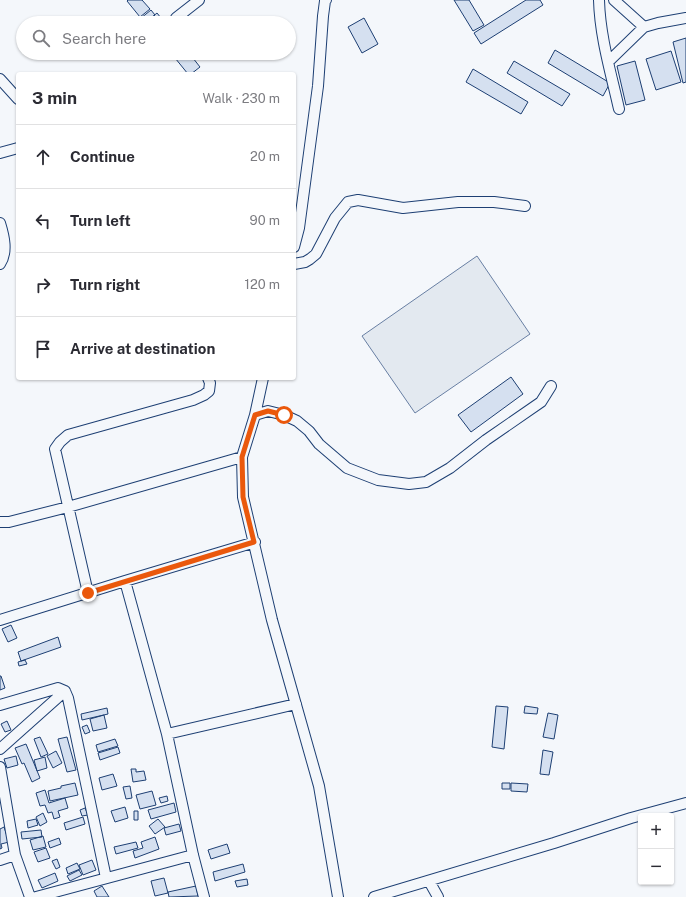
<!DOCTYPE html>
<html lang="en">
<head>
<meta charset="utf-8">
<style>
  :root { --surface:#fff; --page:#f7f7f7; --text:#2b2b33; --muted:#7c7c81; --line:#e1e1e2 }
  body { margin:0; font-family:"Public Sans",sans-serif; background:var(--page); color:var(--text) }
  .controls { position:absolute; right:12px; bottom:12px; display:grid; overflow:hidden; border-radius:4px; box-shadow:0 1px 3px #0004 }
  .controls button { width:36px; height:36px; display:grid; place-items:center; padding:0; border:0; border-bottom:1px solid var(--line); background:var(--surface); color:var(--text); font:20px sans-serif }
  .stop { position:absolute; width:12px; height:12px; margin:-9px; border:3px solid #ea580c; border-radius:50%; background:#fff }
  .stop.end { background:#ea580c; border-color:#fff; box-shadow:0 1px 4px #0008 }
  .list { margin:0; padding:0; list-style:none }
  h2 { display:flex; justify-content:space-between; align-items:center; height:52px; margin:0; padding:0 16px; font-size:17px }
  h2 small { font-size:13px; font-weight:400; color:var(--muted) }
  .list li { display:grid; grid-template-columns:26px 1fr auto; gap:12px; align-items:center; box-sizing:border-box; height:64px; padding:0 16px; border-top:1px solid var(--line) }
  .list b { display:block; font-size:15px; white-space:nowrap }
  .list em { font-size:13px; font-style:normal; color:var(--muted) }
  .icon { flex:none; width:22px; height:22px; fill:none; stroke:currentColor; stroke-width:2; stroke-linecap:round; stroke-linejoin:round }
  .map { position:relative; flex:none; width:686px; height:897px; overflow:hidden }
  .search { position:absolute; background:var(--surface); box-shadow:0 1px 3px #0004; left:16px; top:16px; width:280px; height:44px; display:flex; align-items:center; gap:10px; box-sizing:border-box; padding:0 14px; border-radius:22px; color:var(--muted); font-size:15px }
  .panel { position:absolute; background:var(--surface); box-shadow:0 1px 3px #0004; left:16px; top:72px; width:280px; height:308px; border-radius:4px }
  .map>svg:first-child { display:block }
  .pitch { fill:#e3e9f0; stroke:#687fa3 }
  .building { fill:#d5e0f0; stroke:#1d3f73 }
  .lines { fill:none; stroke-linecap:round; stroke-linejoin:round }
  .minor-casing { stroke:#1d3f73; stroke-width:12 }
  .minor { stroke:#f4f7fb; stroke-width:10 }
  .route { stroke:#ea580c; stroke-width:5 }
</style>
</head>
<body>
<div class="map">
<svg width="686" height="897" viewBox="0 0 686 897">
  <rect width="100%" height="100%" fill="#f4f7fb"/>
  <!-- pitch -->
  <path class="pitch" d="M477,256L530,334L415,413L362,336Z"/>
  <!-- building -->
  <path class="building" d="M128,0H142L150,9L140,17L127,1Z
    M454,0H469L484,25L473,31Z
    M526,0H540L543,5L481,44L474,33Z
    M151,10L155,15L145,23L141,18Z
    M157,13L165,23H147L146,22Z
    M364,18L378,44L362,53L348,27Z
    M686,38V82L683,83L673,42Z
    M555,50L610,83L603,96L548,63Z
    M671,51L681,82L656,90L646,59Z
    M171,53H189L200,67L191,74H188Z
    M514,61L570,94L562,106L507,73Z
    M635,61L645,100L626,105L617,66Z
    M473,69L528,102L521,114L466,82Z
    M511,377L523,394L471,432L458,415Z
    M11,625L17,638L8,642L2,629Z
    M58,637L61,647L21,661L18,652Z
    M25,660L27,664L19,666L18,662Z
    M0,676H1L5,688L0,690Z
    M496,706L508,707L504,749L492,747Z
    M525,706L538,708L537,714L524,713Z
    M107,708L108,714L82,720L81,714Z
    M548,713L558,715L554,739L543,737Z
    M104,715L107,728L93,731L90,719Z
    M7,721L11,730L5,732L1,724Z
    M87,725L90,732L85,734L82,727Z
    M40,737L48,754L41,757L34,739Z
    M67,737L76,770L67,772L58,739Z
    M115,739L118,746L98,752L96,745Z
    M26,744L40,778L32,782L24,763L22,764L15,748Z
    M118,747L120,753L100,760L98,753Z
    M543,750L553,752L549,775L540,774Z
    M56,751L62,763L53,768L47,756Z
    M16,756L18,765L7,768L4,759Z
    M45,757L47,768L37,771L34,760Z
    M131,769H136V772L144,771L146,780L133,782Z
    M113,774L117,786L102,790L99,778Z
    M75,783L78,795L50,801L48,791L61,788V786Z
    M502,783H510V789H502Z
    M511,783L528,784L527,792L511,791Z
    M130,786L132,798L126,799L123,787Z
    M45,790L49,803L65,798L68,808L58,811L60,817L54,819L52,812L48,813L45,805L40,806L36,793Z
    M152,791L156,805L140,809L136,795Z
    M167,796L168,801L161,803L159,798Z
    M174,803L176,812L151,819L148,810Z
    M125,807L128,818L115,822L111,811Z
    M85,808L88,815L82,816L80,810Z
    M134,811H138V820H134Z
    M43,813L47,822L40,826L36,817Z
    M83,817L85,824L66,830L64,823Z
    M36,819L38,825L28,828L27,821Z
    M158,819L165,827L155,834L149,826Z
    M179,824L181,831L166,835L164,828Z
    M4,827L9,842L1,844L2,848L0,849V829Z
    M41,830L42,837L22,839L21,832Z
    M43,836L46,847L33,850L30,840Z
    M155,837L159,849L135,858L133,851L143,848L141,842Z
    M59,838L61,844L50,848L48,842Z
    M136,842L138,848L116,854L114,847Z
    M227,844L230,853L211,859L208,850Z
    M46,848L50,858L38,862L34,852Z
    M57,859L60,867L56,869L52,861Z
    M92,860L96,870L83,875L79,865Z
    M77,863L80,869L68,874L66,868Z
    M243,864L245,872L215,881L213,872Z
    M79,870L82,875L70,881L67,876Z
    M55,873L58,881L42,888L38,880Z
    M164,878L168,893L155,896L151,881Z
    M247,879L248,885L237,887L235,881Z
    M102,886L109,897H97L94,891Z
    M196,886L198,896L169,897L168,892Z"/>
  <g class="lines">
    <defs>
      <path id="minor" d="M599,0C600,37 611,73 619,109
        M614,0L644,27
        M176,18L199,0
        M608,62L644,27L658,23L686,18
        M0,79L18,99
        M0,153L18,148
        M0,223C4,236 8,252 0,264
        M294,247L299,228L318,86L323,16L325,1L326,0
        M294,264L305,262L310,259L316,254L335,218L348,202L358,200L403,208L458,202H494L525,206
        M263,378L255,415L242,457L243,497L272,620L319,786L338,897
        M255,415L268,411L284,415L297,421L309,431L319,444L347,468L378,480L409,484L426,482L450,468L486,440L541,402L551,386
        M0,522H9L68,507L242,457
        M125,581L167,734L193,855L204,897
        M88,593L55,449L60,442L68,435L193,400L204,395L209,391L210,383L208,378
        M0,620L125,581L255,542
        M0,705L58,688L65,691L68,698L106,878
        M167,734L296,704
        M0,749L65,691
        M0,767L15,855L30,897
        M0,860L15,855
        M429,881L438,897
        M36,897L193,855
        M374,897L554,843L631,818L686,803"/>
    </defs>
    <!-- minor casing -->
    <use href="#minor" class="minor-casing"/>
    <!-- minor -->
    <use href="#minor" class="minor"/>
  </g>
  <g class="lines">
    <!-- route -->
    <path class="route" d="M88,593L254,542L243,497L242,457L255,415L268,411L284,415"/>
  </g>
</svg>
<div class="controls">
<button>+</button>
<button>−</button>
</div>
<div class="stop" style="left:284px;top:415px"></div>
<div class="stop end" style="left:88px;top:593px"></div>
<div class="search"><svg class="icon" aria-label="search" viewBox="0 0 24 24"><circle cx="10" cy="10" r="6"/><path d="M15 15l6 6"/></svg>Search here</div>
<section class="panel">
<h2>3 min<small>Walk · 230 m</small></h2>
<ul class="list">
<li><svg class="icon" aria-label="ahead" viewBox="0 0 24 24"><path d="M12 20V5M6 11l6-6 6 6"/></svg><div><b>Continue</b></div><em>20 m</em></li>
<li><svg class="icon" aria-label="left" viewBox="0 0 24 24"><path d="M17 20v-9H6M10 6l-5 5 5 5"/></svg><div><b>Turn left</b></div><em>90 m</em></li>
<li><svg class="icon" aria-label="right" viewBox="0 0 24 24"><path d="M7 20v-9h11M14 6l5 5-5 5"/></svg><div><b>Turn right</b></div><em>120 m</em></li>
<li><svg class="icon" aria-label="arrive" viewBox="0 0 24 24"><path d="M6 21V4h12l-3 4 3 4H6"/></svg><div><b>Arrive at destination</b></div></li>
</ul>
</section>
</div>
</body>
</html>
